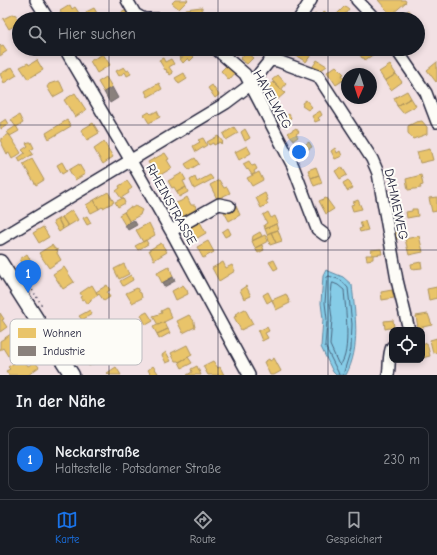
<!DOCTYPE html>
<html lang="de">
<head>
<meta charset="utf-8">
<style>
  :root { --surface:#171b24; --page:#242831; --text:#f1f3f6; --muted:#9ea1a6; --line:#363941; --accent:#1a73e8 }
  body { margin:0; font-family:"Comic Neue",sans-serif; background:var(--page); color:var(--text) }
  .controls { position:absolute; right:12px; bottom:12px; display:grid; overflow:hidden; border-radius:8px; box-shadow:0 2px 6px #0003 }
  .controls button { width:36px; height:36px; display:grid; place-items:center; padding:0; border:0; border-bottom:1px solid var(--line); background:var(--surface); color:var(--text); font:20px sans-serif }
  .compass { position:absolute; left:341px; top:68px; width:36px; height:36px; border-radius:50%; background:var(--surface); box-shadow:0 2px 6px #0003; rotate:183deg }
  .you { position:absolute; left:299px; top:152px; width:14px; height:14px; margin:-10px; border:3px solid #fff; border-radius:50%; background:#1a73e8; box-shadow:0 0 0 6px #1a73e833 }
  .badge { display:grid; place-items:center; width:26px; height:26px; border-radius:50%; background:var(--accent); color:#fff; font-size:13px; font-weight:700 }
  .pin { position:absolute; translate:-50% -33px; filter:drop-shadow(0 1px 2px #0008) }
  .pin::after { content:''; position:absolute; top:21px; width:14px; height:12px; background:inherit; clip-path:polygon(0 0,100% 0,50% 100%) }
  .list { margin:0; padding:0; list-style:none }
  h2 { display:flex; justify-content:space-between; align-items:center; height:52px; margin:0; padding:0 16px; font-size:17px }
  h2 small { font-size:13px; font-weight:400; color:var(--muted) }
  .list li { display:grid; grid-template-columns:26px 1fr auto; gap:12px; align-items:center; box-sizing:border-box; height:64px; margin:0 8px 8px; padding:0 8px; border:1px solid var(--line); border-radius:8px }
  .list b { display:block; font-size:15px; white-space:nowrap }
  .list p { margin:0; font-size:13px; white-space:nowrap; color:var(--muted) }
  .list em { font-size:13px; font-style:normal; color:var(--muted) }
  .icon { flex:none; width:22px; height:22px; fill:none; stroke:currentColor; stroke-width:2; stroke-linecap:round; stroke-linejoin:round }
  .map { position:relative; flex:none; width:437px; height:375px; overflow:hidden }
  .search { position:absolute; background:var(--surface); box-shadow:0 2px 6px #0003; left:12px; right:12px; top:12px; height:44px; display:flex; align-items:center; gap:10px; box-sizing:border-box; padding:0 14px; border-radius:22px; color:var(--muted); font-size:15px }
  .sheet { height:124px; background:var(--surface) }
  nav { display:flex; justify-content:space-around; align-items:center; box-sizing:border-box; height:56px; border-top:1px solid var(--line); background:var(--surface); font-size:11px; color:var(--muted) }
  nav a { display:grid; justify-items:center; gap:2px }
  nav .on { color:var(--accent) }
  .map>svg:first-child { display:block }
  .water { fill:#86cce7; stroke:#5e88a2 }
  .homes { fill:#e9c46a; stroke:#ad935c }
  .industry { fill:#8a817c; stroke:#6b6468 }
  .lines { fill:none; stroke-linecap:round; stroke-linejoin:round }
  .shore { stroke:#4a6680; stroke-width:1 }
  .minor-casing { stroke:#22223b; stroke-width:14 }
  .major-casing { stroke:#22223b; stroke-width:17 }
  .path { stroke:#22223b; stroke-width:1.5; stroke-dasharray:1 3; stroke-linecap:butt }
  .minor { stroke:#fdfcf7; stroke-width:11 }
  .major { stroke:#fdfcf7; stroke-width:14 }
  .grid { fill:none; stroke:#22223b; stroke-width:1; stroke-opacity:0.55 }
  .labels { text-anchor:middle; stroke-width:4; stroke-linejoin:round; paint-order:stroke }
  .street-label { font-size:13px; fill:#22223b; stroke:#fdfcf7 }
  .key { fill:#fdfcf7; stroke:#bbbbbf; stroke-width:1 }
  .key-label { font-size:11px; fill:#22223b }
</style>
</head>
<body>
<div class="map">
<svg width="437" height="375" viewBox="0 0 437 375">
  <rect width="100%" height="100%" fill="#f2e1e4"/>
  <filter id="ink" filterUnits="userSpaceOnUse"><feTurbulence type="fractalNoise" baseFrequency=".025" numOctaves="2"/><feDisplacementMap in="SourceGraphic" scale="8" xChannelSelector="R" yChannelSelector="G"/><feConvolveMatrix kernelMatrix="1 2 1 2 8 2 1 2 1" color-interpolation-filters="sRGB"/></filter>
  <g filter="url(#ink)">
    <!-- water -->
    <path class="water" d="M326,270L343,277L352,285C355,315 361,347 346,375H336L333,372L321,347L323,319L321,303L323,276Z"/>
    <!-- homes -->
    <path class="homes" d="M175,0H188L179,9L172,3Z
      M378,0H405L406,2L391,15Z
      M70,5L72,9L75,7L79,13L75,16L74,14L64,19L60,11Z
      M345,6L349,9L342,18L337,14Z
      M202,7V14H185V9Z
      M94,8L98,15L90,19H84V18L88,15L86,12Z
      M128,9L134,19H124L121,13Z
      M409,10L415,19H396Z
      M324,12L333,18L332,19H312L315,14L320,18Z
      M13,14L16,15L19,23L9,29L3,19Z
      M190,14H200V19H191Z
      M0,45L1,46L3,45L7,51L0,56Z
      M182,49H187L194,57L190,61L188,58L183,63L180,59L184,56L183,55L180,58L176,52L177,50L179,52Z
      M294,49H309L307,52L311,55L306,62L292,53Z
      M362,49H379L380,50L365,60L364,58H362L360,55L361,53L359,51Z
      M246,52L253,58L247,64L240,59Z
      M103,54L110,65L97,73L90,61Z
      M163,58L165,62L171,59L174,64L169,67L173,73L170,75L168,72L167,73L166,69L165,70L159,60Z
      M37,60L43,70L28,79L20,67L28,63L29,65Z
      M317,60L327,66L320,71L312,68Z
      M437,62V81L436,82L427,70Z
      M228,64L236,72L229,80L221,71Z
      M390,65L396,74L385,81L379,72Z
      M336,66L344,74L342,75L345,79L336,85L327,72Z
      M12,67L17,75L4,83L0,74Z
      M124,67L127,71L129,70L131,74L127,76L125,72L119,76L116,71Z
      M184,73L187,79L179,84L175,78Z
      M396,74L402,82L391,90L385,81Z
      M278,75L286,84L281,90L272,80Z
      M106,77L112,87L104,92L98,82Z
      M58,81L60,82L64,91L53,97L47,87L49,84Z
      M273,82L285,93L277,100L266,88Z
      M159,83L162,89L148,97L145,91Z
      M212,85L219,95L215,98L208,88Z
      M407,91L411,98L397,106L394,98Z
      M75,93L86,110L75,117L64,100Z
      M411,98L416,106L403,113L397,106Z
      M306,100L312,107L308,110L302,106L303,105L302,103Z
      M157,111L160,117L149,123L144,115L149,112L151,114Z
      M320,111L322,115L318,118L320,120L315,122L312,116Z
      M282,114L284,117L289,114L291,118L287,121L289,124L285,127L278,117Z
      M19,115L23,123L16,127L11,120Z
      M6,119L9,124L1,129L0,123Z
      M67,120L71,126L49,139L46,133Z
      M422,121L427,127V134L413,139L408,133V126L416,122Z
      M93,123L99,133L87,140L81,130Z
      M16,126L19,131L10,136L7,132Z
      M234,127L238,133L226,140L223,134Z
      M296,128L299,132L296,134L298,137L294,140L288,133Z
      M245,129L250,138L245,141L241,132Z
      M9,134L21,153L12,159L9,153L7,154L0,140Z
      M218,136L223,142L221,144L220,142L214,145L213,143L209,145L207,142Z
      M203,138L207,145L196,152L193,146L200,142L198,140Z
      M29,142H31L34,148L30,150L33,154L20,162L18,158L25,153L22,150L28,146L26,143Z
      M104,142L113,157L103,164L94,149Z
      M309,142L312,147L305,151L306,153L303,156L298,149Z
      M247,146L251,153L239,160L235,152Z
      M335,148L337,153L340,151L342,156L335,159L331,151Z
      M430,149L433,160L420,163L417,152Z
      M165,153L169,159L167,160L172,168L157,177L148,162Z
      M195,158L199,164L189,170L185,164Z
      M32,159L44,180L36,185L23,164Z
      M249,161L252,166L255,165L257,169L254,171L255,173L252,175L248,169L247,170L243,164Z
      M62,162L67,171L62,174L57,165Z
      M79,164L85,174L75,180L69,170Z
      M316,167L319,175L311,178L308,170Z
      M342,167L347,175L340,179L335,171Z
      M259,172L263,180L252,186L247,178Z
      M182,173L186,180L183,181L186,187L177,192L174,187L172,188L168,181Z
      M210,175L213,179L194,189L190,180L195,177L197,182Z
      M319,175L322,183L314,186L311,178Z
      M421,175L423,185L420,186L421,188L408,190L406,179Z
      M219,180L224,188L227,187L230,193L217,199L210,185Z
      M348,180L353,188L347,191L343,183Z
      M127,181L132,188L128,191L129,193L121,198L116,191L120,188L119,186Z
      M186,187L188,192L179,197L177,192Z
      M108,192L114,202L103,208L102,207L99,209L94,200Z
      M265,193L268,200L266,201L268,204L261,208L256,198Z
      M187,197L191,205H195L196,208V210L182,217L174,204L181,201Z
      M437,197V211L432,212L429,198Z
      M123,198L125,203L118,207L115,202Z
      M326,198L334,209L326,214L319,201Z
      M94,200L99,209L91,213L86,205Z
      M358,200L362,209L353,211L351,205L354,204L353,202Z
      M135,206L142,210L141,212L140,215L129,221L124,212L130,207L132,208Z
      M236,206L240,215L229,221L224,212Z
      M412,209H417L418,216L407,218L406,212L412,211Z
      M72,210L78,220L68,226L62,217Z
      M124,212L130,222L125,225L119,215Z
      M268,212L271,218L275,216L278,223L265,229L264,225L267,223L263,215Z
      M87,216L91,223L87,225L83,218Z
      M62,217L68,226L63,229L58,219Z
      M58,219L63,229L59,232L53,222Z
      M365,221L368,230L360,232L359,229L362,228L360,222Z
      M200,222L206,233L194,240L188,228Z
      M149,223L155,235L143,242L136,230Z
      M276,224L278,230L267,234L265,229Z
      M43,227L49,237L39,243L33,233Z
      M228,228L231,234L225,237L222,232Z
      M278,230L282,241L276,243L271,232Z
      M403,230L404,238L395,239L394,232Z
      M260,232L262,236L252,241L253,236Z
      M271,232L276,243L270,245L267,234Z
      M265,235L268,241L255,248L252,241Z
      M419,236L423,252L409,255L405,239Z
      M146,240L148,244L138,250L135,246Z
      M208,241L214,252L203,258L197,247Z
      M161,243L167,252L154,260L149,250Z
      M52,245L55,249L58,250L57,253L61,260L49,268L39,253Z
      M262,245L264,250L258,253L255,248Z
      M381,249L382,254L373,255V259L367,260L366,255H372L371,250Z
      M27,254L31,261L24,266L20,259Z
      M274,260L278,268L274,270L269,262Z
      M223,262L226,268L232,265L235,271L219,281L212,268Z
      M421,262L422,268L412,269L411,264Z
      M124,264L129,274L119,279L114,269Z
      M64,267L74,282L63,289L53,274Z
      M168,267L170,268L173,277L162,283L157,273Z
      M131,275L133,280L123,286L120,281Z
      M92,285L98,295L90,300L91,301L88,304L84,299L82,300L80,297L82,296L80,293Z
      M107,285L110,290L107,292L110,297L104,301L99,294L98,295L96,292Z
      M183,285L187,290L188,294L176,300L172,291Z
      M246,286L251,296L244,299L240,290Z
      M437,287V298L429,300L427,289Z
      M137,288L139,292L141,293L142,298L132,303L126,293Z
      M392,290L394,298L382,300L381,292Z
      M268,292L272,300L267,303L263,295Z
      M286,294L290,303L276,310L272,300Z
      M167,308L172,318L158,325L153,316L162,313L161,311Z
      M245,309L253,324L241,330L234,317L237,316L235,314Z
      M90,310L92,314L82,320L79,316Z
      M147,312L153,321L146,325L141,315Z
      M0,313L4,319L2,320L7,327L0,332Z
      M428,314L432,325L418,328L416,316Z
      M189,315L194,321V323L195,327L183,333L177,321Z
      M393,320L394,327L385,329L384,321Z
      M164,322L168,329L157,334L153,327Z
      M267,327L269,331L265,333L268,338L262,341L258,331Z
      M168,329L170,333L159,339L157,334Z
      M11,334L14,338H15L20,348L15,353L8,356L3,348L0,350V341Z
      M437,338V352L433,353L430,340Z
      M95,343L102,354L97,357L99,360L89,366L80,352Z
      M427,343L430,356L422,358V345Z
      M187,345L192,355L179,362L178,361H175L171,353Z
      M166,352L171,361L166,363L162,355Z
      M188,357L192,363L182,368L179,362Z
      M274,358L281,371L274,375H270L264,362L269,359L270,361Z
      M19,360L21,362L24,360L28,366L35,362L39,367L28,375H9L6,371L10,369L8,367Z
      M213,361L218,368L220,367L224,375H208L203,366Z
      M153,366L158,373L155,375H151L148,370Z
      M197,366L201,375H187L192,372L191,369Z
      M116,367L121,375H109L107,373Z"/>
    <!-- industry -->
    <path class="industry" d="M112,87L118,98L110,103L104,92Z
      M134,220L137,225L128,230L125,225Z
      M173,277L175,281L164,287L162,283Z"/>
    <g class="lines">
      <!-- shore -->
      <path class="shore" d="M333,283L338,285L344,290C345,305 352,353 340,365L338,363L330,345L332,319L330,303L332,285Z
        M339,375L338,372L325,346L327,319L325,303L327,277L329,276L341,280L348,288L352,324L351,349L343,375"/>
      <defs>
        <path id="minor" d="M36,0L48,19
          M127,0L135,14L144,19H182
          M357,0L375,19
          M299,19L311,0
          M65,49L131,161L171,231L249,375
          M216,49L245,74L293,166L317,229L325,235
          M396,49L426,93L437,122
          M271,60L278,61L318,76L372,159L378,173L397,280L409,330
          M171,231L219,204L229,206
          M0,239L226,103L250,85L279,49
          M388,375C390,366 388,355 392,347"/>
        <path id="major" d="M0,262L72,375"/>
      </defs>
      <!-- minor casing -->
      <use href="#minor" class="minor-casing"/>
      <!-- major casing -->
      <use href="#major" class="major-casing"/>
      <!-- path -->
      <path class="path" d="M26,280L43,307"/>
      <!-- minor -->
      <use href="#minor" class="minor"/>
      <!-- major -->
      <use href="#major" class="major"/>
    </g>
  </g>
  <!-- grid -->
  <path class="grid" d="M109,0V19M218,0V19M328,0V19M109,49V375M218,49V375M328,49V375M0,125H437M0,250H437"/>
  <g class="labels">
    <!-- street labels -->
    <g class="street-label">
      <text transform="translate(273 99) rotate(61)" y="5">HAVELWEG</text>
      <text transform="translate(172 204) rotate(61)" y="5">RHEINSTRASSE</text>
      <text transform="translate(397 204) rotate(78)" y="5">DAHMEWEG</text>
    </g>
  </g>
  <!-- legend -->
  <rect x="10" y="319" width="132" height="46" rx="6" class="key"/>
  <rect x="18" y="328" width="18" height="10" fill="#e9c46a"/>
  <rect x="18" y="346" width="18" height="10" fill="#8a817c"/>
  <g class="key-label">
    <text x="43" y="337">Wohnen</text>
    <text x="43" y="355">Industrie</text>
  </g>
</svg>
<div class="controls">
<button><svg class="icon" aria-label="locate" viewBox="0 0 24 24"><circle cx="12" cy="12" r="6"/><path d="M12 2v4M12 18v4M2 12h4M18 12h4"/></svg></button>
</div>
<svg class="compass" viewBox="-18 -18 36 36"><path d="M0-13l5 13h-10z" fill="#e53935"/><path d="M0 13l5-13h-10z" fill="#9ea1a6"/></svg>
<div class="you"></div>
<div class="pin badge" style="left:28px;top:293px">1</div>
<div class="search"><svg class="icon" aria-label="search" viewBox="0 0 24 24"><circle cx="10" cy="10" r="6"/><path d="M15 15l6 6"/></svg>Hier suchen</div>
</div>
<section class="sheet">
<h2>In der Nähe<small></small></h2>
<ul class="list">
<li><span class="badge">1</span><div><b>Neckarstraße</b><p>Haltestelle · Potsdamer Straße</p></div><em>230 m</em></li>
</ul>
</section>
<nav>
<a class="on"><svg class="icon" aria-label="map" viewBox="0 0 24 24"><path d="M3 6l6-2 6 2 6-2v14l-6 2-6-2-6 2zM9 4v14M15 6v14"/></svg>Karte</a>
<a><svg class="icon" aria-label="directions" viewBox="0 0 24 24"><path d="M12 3l9 9-9 9-9-9zM9 14v-3h6M13 9l2 2-2 2"/></svg>Route</a>
<a><svg class="icon" aria-label="saved" viewBox="0 0 24 24"><path d="M7 4h10v16l-5-4-5 4z"/></svg>Gespeichert</a>
</nav>
</body>
</html>
